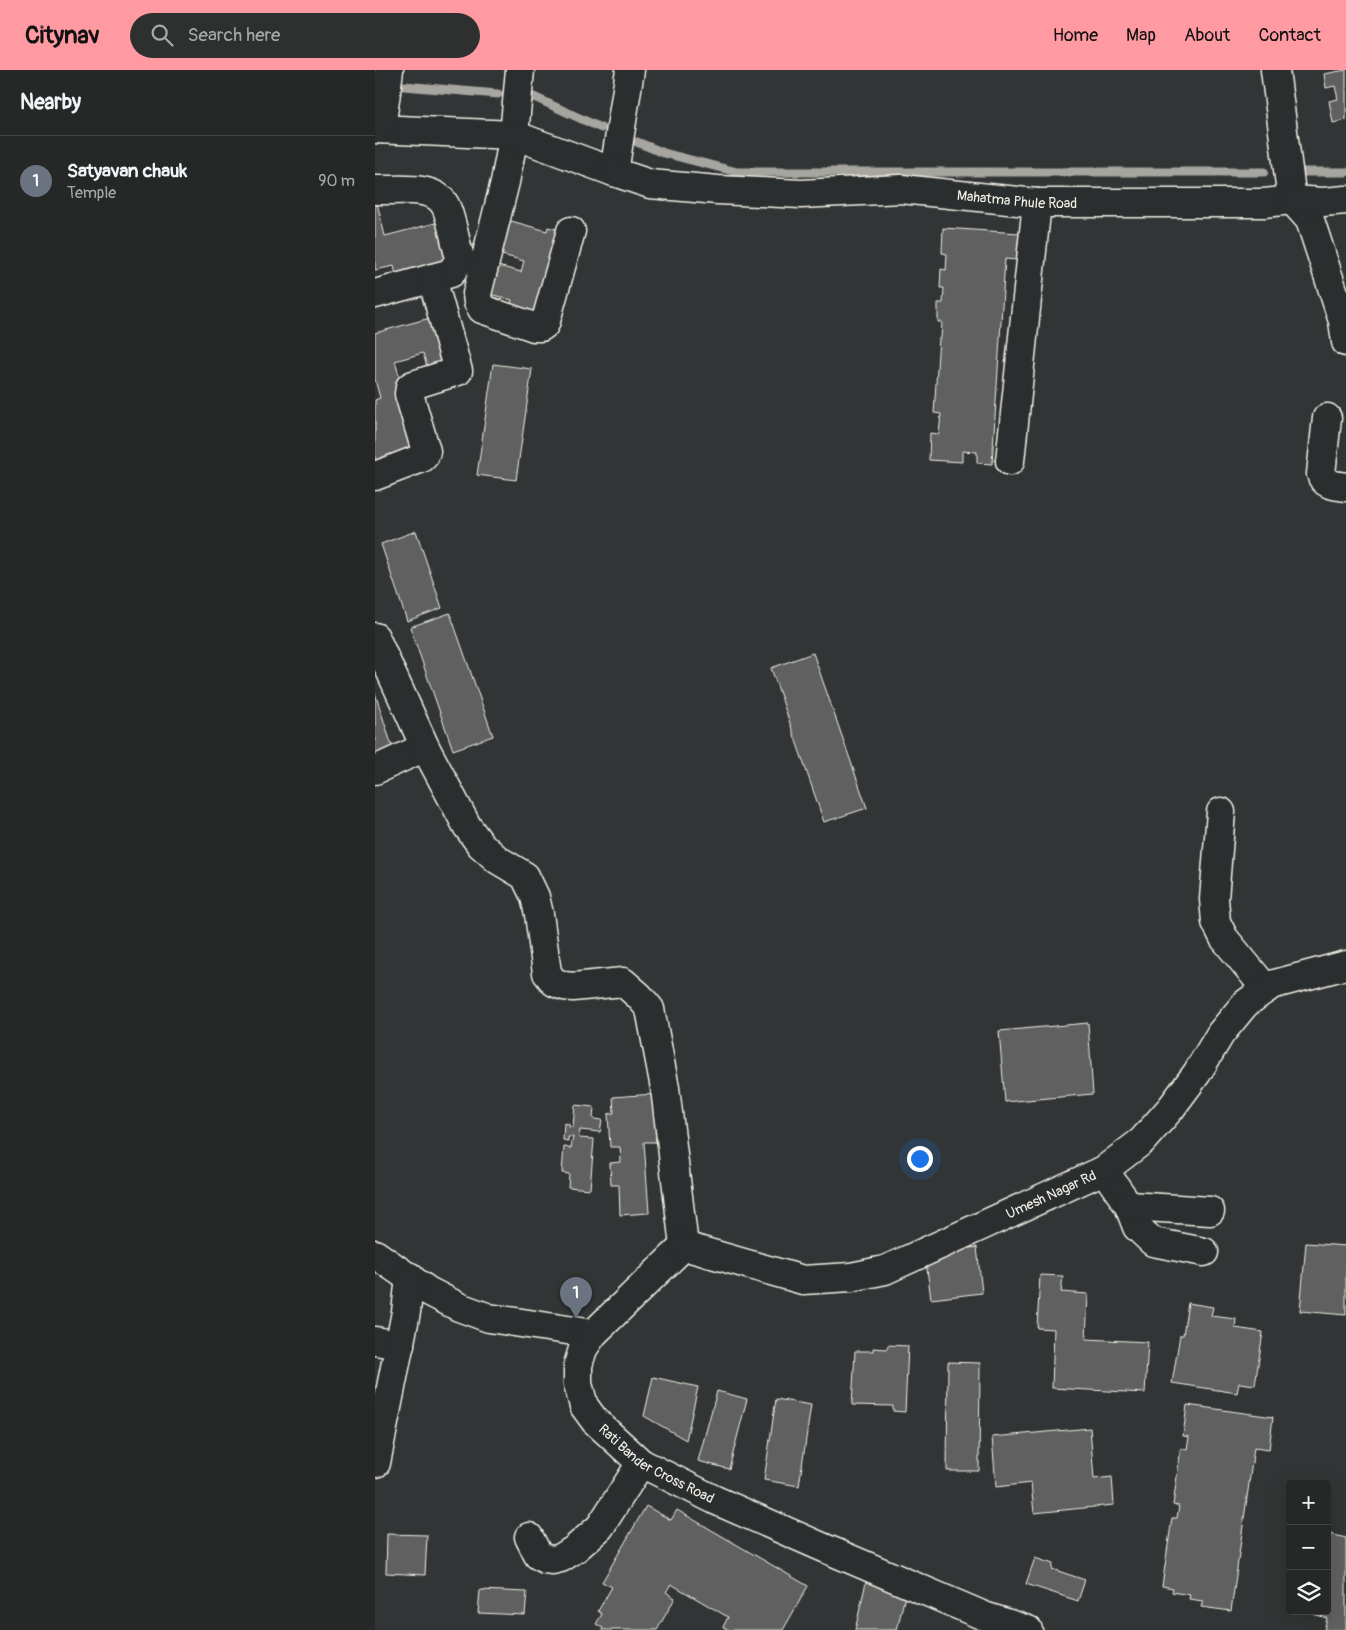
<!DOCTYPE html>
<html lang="en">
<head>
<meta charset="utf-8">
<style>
  :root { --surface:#262828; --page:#2e3030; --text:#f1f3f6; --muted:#a4a6a8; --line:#424445; --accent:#ff9aa2 }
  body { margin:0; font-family:Pangolin,sans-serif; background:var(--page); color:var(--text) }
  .controls { position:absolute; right:15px; bottom:15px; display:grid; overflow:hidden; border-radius:5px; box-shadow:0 5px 20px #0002 }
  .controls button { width:45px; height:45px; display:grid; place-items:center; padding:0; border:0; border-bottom:1px solid var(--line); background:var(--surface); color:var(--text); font:25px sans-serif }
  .you { position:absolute; left:544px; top:1088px; width:18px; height:18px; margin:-12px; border:4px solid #fff; border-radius:50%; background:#1a73e8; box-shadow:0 0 0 8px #1a73e833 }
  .badge { display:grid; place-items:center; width:32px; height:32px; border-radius:50%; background:var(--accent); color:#fff; font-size:16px; font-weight:700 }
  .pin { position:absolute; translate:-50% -41px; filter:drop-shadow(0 1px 2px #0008) }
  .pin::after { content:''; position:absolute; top:26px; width:18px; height:15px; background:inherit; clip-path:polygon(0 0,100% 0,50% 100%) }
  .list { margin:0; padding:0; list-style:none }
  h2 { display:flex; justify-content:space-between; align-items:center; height:65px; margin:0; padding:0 20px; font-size:21px }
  h2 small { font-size:16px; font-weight:400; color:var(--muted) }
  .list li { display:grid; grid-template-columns:32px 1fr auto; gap:15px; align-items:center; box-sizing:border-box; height:90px; padding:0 20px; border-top:1px solid var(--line) }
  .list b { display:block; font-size:19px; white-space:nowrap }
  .list p { margin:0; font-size:16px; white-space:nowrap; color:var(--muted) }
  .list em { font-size:16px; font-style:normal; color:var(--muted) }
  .icon { flex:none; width:28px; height:28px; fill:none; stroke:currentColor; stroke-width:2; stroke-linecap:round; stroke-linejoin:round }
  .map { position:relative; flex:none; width:971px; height:1560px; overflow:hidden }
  header { display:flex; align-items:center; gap:30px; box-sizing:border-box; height:70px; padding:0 25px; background:var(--accent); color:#111 }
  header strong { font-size:24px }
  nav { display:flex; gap:28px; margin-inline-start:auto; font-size:18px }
  .search { width:350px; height:45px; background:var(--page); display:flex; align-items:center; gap:12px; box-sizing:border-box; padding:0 18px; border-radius:28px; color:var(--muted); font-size:19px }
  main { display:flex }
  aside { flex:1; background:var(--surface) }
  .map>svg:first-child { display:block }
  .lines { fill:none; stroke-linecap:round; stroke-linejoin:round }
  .stream { stroke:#a6a5a0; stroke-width:9 }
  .building { fill:#5f605f; stroke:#f4f1e8 }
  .street-casing { stroke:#f4f1e8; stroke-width:31 }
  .secondary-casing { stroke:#f4f1e8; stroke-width:31 }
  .street { stroke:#2a2d2e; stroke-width:28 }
  .secondary { stroke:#2a2d2e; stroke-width:28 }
  .labels { text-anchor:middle; stroke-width:5; stroke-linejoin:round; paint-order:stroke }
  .street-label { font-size:14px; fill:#f4f1e8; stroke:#2a2d2e }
</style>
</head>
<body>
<header>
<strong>Citynav</strong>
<div class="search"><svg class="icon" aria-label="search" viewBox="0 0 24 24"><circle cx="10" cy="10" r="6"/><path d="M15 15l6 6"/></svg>Search here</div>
<nav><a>Home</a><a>Map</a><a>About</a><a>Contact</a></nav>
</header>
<main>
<aside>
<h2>Nearby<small></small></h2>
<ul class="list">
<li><span class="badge" style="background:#6b7280">1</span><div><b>Satyavan chauk</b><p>Temple</p></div><em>90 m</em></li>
</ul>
</aside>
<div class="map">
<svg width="971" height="1560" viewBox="0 0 971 1560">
  <rect width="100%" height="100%" fill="#323535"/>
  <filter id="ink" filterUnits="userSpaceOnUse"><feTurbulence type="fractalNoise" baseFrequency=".02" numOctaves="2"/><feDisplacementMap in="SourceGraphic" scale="10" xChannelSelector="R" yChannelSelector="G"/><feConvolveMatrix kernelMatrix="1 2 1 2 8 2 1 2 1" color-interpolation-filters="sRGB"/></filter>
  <g filter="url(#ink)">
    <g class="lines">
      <!-- stream -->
      <path class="stream" d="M29,16L123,24
        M159,27L226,58
        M262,72L289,83L362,102H889
        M927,102H971"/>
    </g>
    <!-- building -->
    <path class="building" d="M971,0V50L958,53L954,31L963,29L960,16L951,18L949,4Z
      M0,133H2L10,166L72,150L73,184L68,185L71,194L21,205L19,196L0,200Z
      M129,149L172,161L173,157L192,162L165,253L135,237L137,230L111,223L119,195L146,202L149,191L120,183Z
      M568,158L644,163L642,190L630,189L617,394L602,393V382L587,381V392L554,390L555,363L564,364L566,344L559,343L564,268H566L567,252H563V233H568L569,218H565L566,199L571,200L572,184L567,183Z
      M66,245L81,300L55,308L48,283L20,291L46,383L0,397V330L5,328L0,309V263Z
      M118,294L157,299L141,410L102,405Z
      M41,461L67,538L32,551L6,474Z
      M75,543L118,666L78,680L35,557Z
      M438,583L492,738L449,752L396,598Z
      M0,623L21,689L0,696Z
      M713,953L718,1024L630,1032L624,961Z
      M279,1024L281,1072H269L274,1143L245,1145L244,1115H236L235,1093L246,1092L245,1077H235L233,1044L239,1043L238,1027Z
      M200,1035L219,1037L218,1049L227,1050L225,1062L205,1060L204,1068L219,1069L215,1119L193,1117L194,1104L187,1103L189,1077L196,1078L198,1067H193V1071L188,1070L189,1053L194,1054V1057H198Z
      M931,1173L971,1176V1245L925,1241Z
      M602,1177L607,1223L556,1229L550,1184Z
      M665,1205L688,1206L686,1222L713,1224L711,1269L773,1272L770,1323L677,1318L679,1259L662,1258Z
      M813,1233L838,1237L836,1246L861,1249L860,1258L888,1262L880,1315L864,1313L862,1323L797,1313L805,1265H808Z
      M513,1275L533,1276L530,1342L518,1341V1336L477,1335L480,1281H498V1278L512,1279Z
      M573,1292L605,1293L604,1401H572Z
      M278,1307L323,1317L311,1370L269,1346Z
      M342,1321L372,1329L354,1399L323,1391Z
      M401,1329L436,1335L424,1416L389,1410Z
      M812,1335L898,1347L894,1380L879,1378L856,1541L826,1537L828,1531L814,1529L815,1525L797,1522L798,1518L787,1516L797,1448H802L804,1436L798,1435L806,1378L812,1379L814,1367L808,1366Z
      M715,1358L719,1409L737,1407L739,1435L659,1443L656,1413L621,1417L617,1367Z
      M271,1436L296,1450L302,1440L433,1516L408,1560H354L348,1557L353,1547L296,1514L291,1522L300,1528L282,1560H227L228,1558L221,1554L227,1544L223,1541L237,1517L227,1512Z
      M12,1464L52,1465L50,1505L11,1503Z
      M955,1464L971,1468V1560H949L952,1548L938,1544L939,1541H952V1475Z
      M660,1488L678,1494L677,1499L710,1510L703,1531L651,1514Z
      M491,1512L531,1521L522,1560H480Z
      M105,1520L152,1522L150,1545L103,1543Z"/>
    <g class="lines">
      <defs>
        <g id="street">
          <path d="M145,0L139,65L130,112L102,224L103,232L107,239L159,257H166L170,254L196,161"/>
          <path d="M0,59L139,65L239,102L255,0"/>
          <path d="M6,59L14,0"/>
          <path id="s1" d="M239,102L275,114L343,120L426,124L526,119L662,133H889L917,130L900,0"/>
          <path d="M0,120C20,121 59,114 70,135C76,145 80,172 84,184L83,192L76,203L0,224"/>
          <path d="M917,130L935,150L968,251L971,272"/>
          <path d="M917,130L948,132L971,130"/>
          <path d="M952,348L946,404C949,416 961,415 971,417"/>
          <path d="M635,391L662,133"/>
          <path d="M0,406L47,388L50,385L51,381L34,324L35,317L38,315L83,301L57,208"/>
          <path d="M0,700L50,677"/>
          <path d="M846,742L839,829L841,852L849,868L891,919"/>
          <path d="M729,1100L754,1136L762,1157L778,1172L829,1182"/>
          <path d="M754,1136L835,1141"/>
          <path d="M0,1184L53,1221L84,1237L114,1248L218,1264"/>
          <path d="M0,1271L25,1275"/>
          <path d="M1,1393L31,1242L35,1207"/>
          <path d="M154,1467L163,1485L170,1489L178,1490L186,1488L200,1479L225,1457L266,1393"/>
        </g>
        <g id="secondary">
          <path id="s2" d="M0,567L50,677L92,756L106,775L123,790L150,806L160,827L164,844L172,903L179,912L189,916L198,917L248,912L264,926L275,939L290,1018L309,1176L218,1264L208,1279L203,1295V1314L209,1336L220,1351L266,1393L340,1430L447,1477L609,1546L653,1560"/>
          <path id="s3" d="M309,1176L428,1210L476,1207L510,1200L729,1100L767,1071L796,1038L822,1003L846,963L870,934L896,915L971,895"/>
        </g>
      </defs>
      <!-- street casing -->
      <use href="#street" class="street-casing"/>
      <!-- secondary casing -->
      <use href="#secondary" class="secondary-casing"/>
      <!-- street -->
      <use href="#street" class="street"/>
      <!-- secondary -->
      <use href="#secondary" class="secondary"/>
    </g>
  </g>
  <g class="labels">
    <!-- street labels -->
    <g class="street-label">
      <text dy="5" stroke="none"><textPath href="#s1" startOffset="406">Mahatma Phule Road</textPath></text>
      <text dy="5" stroke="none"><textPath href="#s3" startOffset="389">Umesh Nagar Rd</textPath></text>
      <text dy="5" stroke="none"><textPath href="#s2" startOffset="1045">Rati Bander Cross Road</textPath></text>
    </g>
  </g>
</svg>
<div class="controls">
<button>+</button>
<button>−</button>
<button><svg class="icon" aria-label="layers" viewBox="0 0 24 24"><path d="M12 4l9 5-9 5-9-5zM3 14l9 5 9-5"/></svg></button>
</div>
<div class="you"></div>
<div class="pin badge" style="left:201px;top:1248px;background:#6b7280">1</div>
</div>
</main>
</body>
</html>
